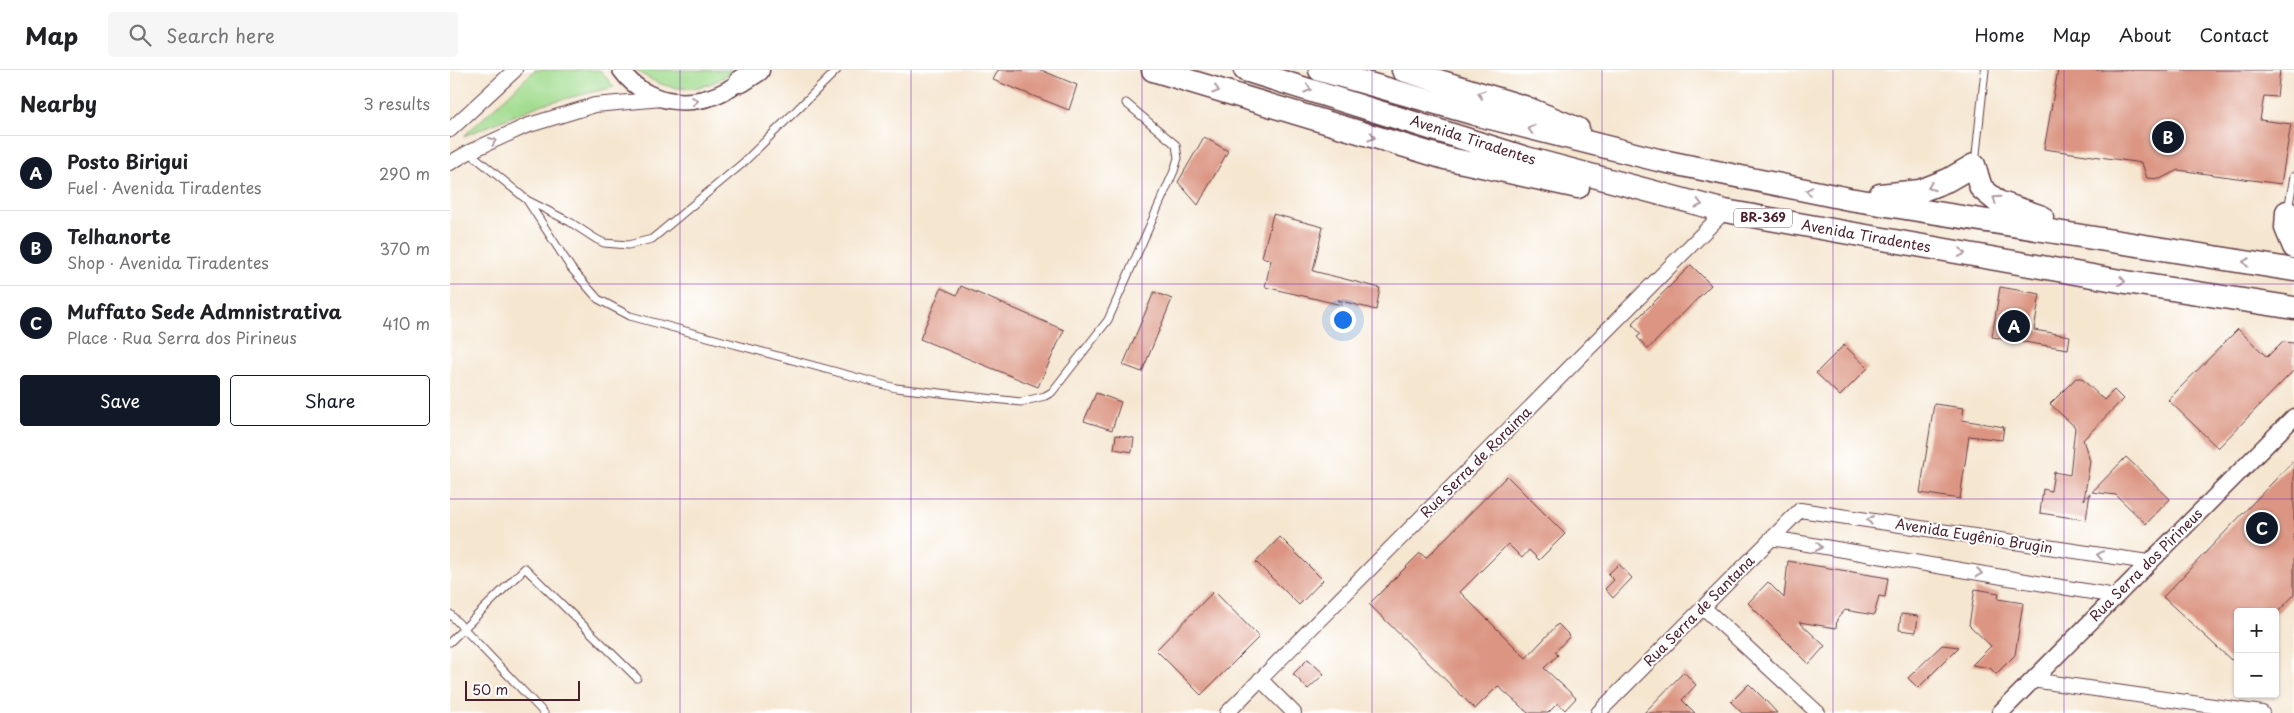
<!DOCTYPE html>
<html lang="en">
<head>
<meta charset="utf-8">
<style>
  :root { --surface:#fff; --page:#f6f6f6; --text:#202124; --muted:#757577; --line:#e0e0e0; --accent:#111827 }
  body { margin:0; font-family:"Playpen Sans",sans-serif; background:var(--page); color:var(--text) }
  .controls { position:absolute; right:15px; bottom:15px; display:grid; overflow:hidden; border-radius:5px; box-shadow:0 1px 4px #0004 }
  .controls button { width:45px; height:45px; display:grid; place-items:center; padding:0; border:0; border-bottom:1px solid var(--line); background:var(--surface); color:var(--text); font:25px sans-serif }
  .scale { position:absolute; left:15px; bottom:12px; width:115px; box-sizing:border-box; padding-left:5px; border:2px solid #4a1f2b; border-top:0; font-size:14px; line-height:18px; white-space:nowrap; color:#4a1f2b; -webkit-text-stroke:4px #fff; paint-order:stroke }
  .you { position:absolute; left:892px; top:249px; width:18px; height:18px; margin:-12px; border:4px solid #fff; border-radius:50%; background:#1a73e8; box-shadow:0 0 0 8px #1a73e833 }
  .badge { display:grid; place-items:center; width:32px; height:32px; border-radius:50%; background:var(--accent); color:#fff; font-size:16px; font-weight:700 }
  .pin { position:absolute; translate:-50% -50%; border:2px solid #fff; box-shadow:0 1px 5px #0006 }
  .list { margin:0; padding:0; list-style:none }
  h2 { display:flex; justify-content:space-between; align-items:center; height:65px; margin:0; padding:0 20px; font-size:21px }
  h2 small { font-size:16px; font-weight:400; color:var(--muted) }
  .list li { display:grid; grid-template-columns:32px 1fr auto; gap:15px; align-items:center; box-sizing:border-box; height:75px; padding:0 20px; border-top:1px solid var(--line) }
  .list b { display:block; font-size:19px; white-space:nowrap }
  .list p { margin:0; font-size:16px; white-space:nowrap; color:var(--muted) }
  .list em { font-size:16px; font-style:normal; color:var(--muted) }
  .actions { display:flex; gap:10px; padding:15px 20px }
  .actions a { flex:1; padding:11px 0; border:1px solid var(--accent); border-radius:5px; text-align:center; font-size:18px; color:var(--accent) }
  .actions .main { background:var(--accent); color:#fff }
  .icon { flex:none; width:28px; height:28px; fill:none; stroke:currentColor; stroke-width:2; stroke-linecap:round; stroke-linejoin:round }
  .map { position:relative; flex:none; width:1844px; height:643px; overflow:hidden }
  header { display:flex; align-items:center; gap:30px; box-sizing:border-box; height:70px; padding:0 25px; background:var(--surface); border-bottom:1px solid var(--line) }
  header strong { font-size:24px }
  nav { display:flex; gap:28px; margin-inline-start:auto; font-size:18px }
  .search { width:350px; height:45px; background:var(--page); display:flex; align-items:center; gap:12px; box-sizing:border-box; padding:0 18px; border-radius:5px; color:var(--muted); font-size:19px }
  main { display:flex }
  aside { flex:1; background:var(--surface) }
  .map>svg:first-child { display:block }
  .green { fill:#a1db8e; stroke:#767d5c }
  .building { fill:#db9582 }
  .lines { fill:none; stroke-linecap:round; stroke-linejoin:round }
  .service-casing { stroke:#643d44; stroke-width:9 }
  .minor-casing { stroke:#643d44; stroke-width:16 }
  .tertiary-casing { stroke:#643d44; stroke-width:19 }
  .trunk-casing { stroke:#643d44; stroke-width:25 }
  .service { stroke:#fff; stroke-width:7 }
  .minor { stroke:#fff; stroke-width:14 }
  .tertiary { stroke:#fff; stroke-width:16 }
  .trunk { stroke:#fff; stroke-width:22 }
  .oneway { stroke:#ae9aa0 }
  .grid { fill:none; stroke:#7b2cbf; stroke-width:1; stroke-opacity:0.55 }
  .labels { text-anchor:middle; stroke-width:4; stroke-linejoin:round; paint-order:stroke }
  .shield { fill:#fff; stroke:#80626b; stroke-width:1 }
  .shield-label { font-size:12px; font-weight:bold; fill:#4a1f2b }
  .street-label { font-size:14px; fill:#4a1f2b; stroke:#fff }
</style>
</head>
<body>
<header>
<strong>Map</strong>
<div class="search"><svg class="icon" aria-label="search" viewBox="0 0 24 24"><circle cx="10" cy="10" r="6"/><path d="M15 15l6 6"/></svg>Search here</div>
<nav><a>Home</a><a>Map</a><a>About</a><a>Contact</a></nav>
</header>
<main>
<aside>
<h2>Nearby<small>3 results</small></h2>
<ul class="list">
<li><span class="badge">A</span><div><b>Posto Birigui</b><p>Fuel · Avenida Tiradentes</p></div><em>290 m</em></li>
<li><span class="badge">B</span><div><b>Telhanorte</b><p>Shop · Avenida Tiradentes</p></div><em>370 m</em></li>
<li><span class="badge">C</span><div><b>Muffato Sede Admnistrativa</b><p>Place · Rua Serra dos Pirineus</p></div><em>410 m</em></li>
</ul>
<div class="actions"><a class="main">Save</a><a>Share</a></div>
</aside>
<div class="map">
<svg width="1844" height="643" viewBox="0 0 1844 643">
  <rect width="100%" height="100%" fill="#fff"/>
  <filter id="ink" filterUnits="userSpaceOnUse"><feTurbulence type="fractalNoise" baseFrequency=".02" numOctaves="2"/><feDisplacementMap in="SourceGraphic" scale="10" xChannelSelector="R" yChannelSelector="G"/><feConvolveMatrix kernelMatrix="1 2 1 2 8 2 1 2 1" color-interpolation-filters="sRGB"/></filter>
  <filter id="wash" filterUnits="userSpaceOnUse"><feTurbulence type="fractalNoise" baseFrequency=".0096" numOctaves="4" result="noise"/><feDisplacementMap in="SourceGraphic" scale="20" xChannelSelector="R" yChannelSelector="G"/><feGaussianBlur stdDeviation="1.12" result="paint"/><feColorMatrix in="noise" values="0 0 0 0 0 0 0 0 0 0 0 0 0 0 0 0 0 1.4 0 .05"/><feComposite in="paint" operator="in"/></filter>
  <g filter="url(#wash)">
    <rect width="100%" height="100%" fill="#f5e6d0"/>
    <!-- green -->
    <path class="green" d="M85,0H150L164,17L93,34L14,66Z
      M187,0H283C254,25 216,24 187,0Z"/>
    <g id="blocks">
      <!-- building -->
      <path class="building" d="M548,0H591L627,15L619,40L543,10Z
        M1608,0H1830L1827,27L1814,26L1810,50L1841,54L1831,114L1728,100L1710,109L1697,108L1692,93L1594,79Z
        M754,67L778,81L748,135L728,112Z
        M823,144L873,157L863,201L930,218L926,240L888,230L892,235L815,217L821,190L812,187Z
        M1241,195L1261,215L1198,279L1187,267L1191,264L1182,254Z
        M511,216L614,260L588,317L470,269L491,218L507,225Z
        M1550,217L1590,224L1584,260L1620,266L1618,279L1542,267Z
        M704,222L722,229L692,302L673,295Z
        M1788,259L1817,287L1832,272L1844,273V300L1768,378L1718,330Z
        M1394,275L1418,298L1390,326L1366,303Z
        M1626,308H1631L1654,330L1664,320L1673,329L1633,370L1640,391L1634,430L1640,423L1636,450L1590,443L1593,419L1601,421L1604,402L1620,405L1625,357L1600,334Z
        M646,323L671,332L662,360L634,351Z
        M1484,334L1514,338L1512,350L1554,357L1552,370L1519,366L1510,429L1470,423Z
        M666,365L684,368L682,382L664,379Z
        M1676,387L1720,429L1696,454L1666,425L1642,422Z
        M1844,390V525L1828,542H1788V583L1781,590L1713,527Z
        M1057,406L1115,464L1089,490L1079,480L1072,488L1058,474L1010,522L1076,588L1108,554L1120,566L1105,582L1108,585L1094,598L1126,628L1115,640L1108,633L1098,643H1078L1048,616L1025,639L919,534L970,483L976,488Z
        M830,467L873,510L849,535L806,492Z
        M1338,491L1438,508L1435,527L1429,526L1424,545L1395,540L1387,549L1386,558L1349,552L1375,576L1359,594L1298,533L1318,512L1334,528Z
        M1169,494L1182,508L1163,528L1155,519L1164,510L1158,504Z
        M1525,519L1549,523L1548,529L1573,533L1565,585L1546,604L1540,598L1522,595L1541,576L1519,555Z
        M764,521L809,567L751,625L706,580Z
        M1451,544L1468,546L1466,562L1449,560Z
        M1492,575L1509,577L1468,618L1458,608Z
        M858,589L874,604L858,619L843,604Z
        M1234,602L1246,615L1232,630L1245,643H1194Z
        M1299,614L1317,632L1327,643H1292L1281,632Z"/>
    </g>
  </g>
  <g filter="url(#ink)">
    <use href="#blocks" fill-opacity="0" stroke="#643d44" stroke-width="1"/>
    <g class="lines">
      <defs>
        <path id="service" d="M19,82L77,130L120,152L146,169L154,173L178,175L202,169L293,93L387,0
          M1525,93L1535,0
          M77,130L121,198L148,229L180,246L446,318L571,332L595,326L602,322L658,250L724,101L728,88L726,75L676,33
          M1838,140L1844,106
          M0,544L94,643
          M0,572L75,498L187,608"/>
        <path id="minor" d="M0,60L65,0
          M0,93L19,82L76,56L145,35L212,29
          M1321,468L1665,526
          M1253,537L1368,643
          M810,609L844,643
          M1582,610L1812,643
          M777,643L1275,141
          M1148,643L1350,440L1698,492"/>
        <path id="tertiary" d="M171,0C201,43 265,40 298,3
          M1550,643L1844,347"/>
        <path id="trunk" d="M703,0L995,88L1128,117
          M795,0L1076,88L1275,141L1676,212L1844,238
          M870,0L1025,44L1208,90L1399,129L1844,200
          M953,0L1074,37L1128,59
          M291,11L308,0
          M1430,125L1470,121L1498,110L1524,95L1531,118L1548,132L1592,147
          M1837,142L1836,158L1844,177"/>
      </defs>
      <!-- service casing -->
      <use href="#service" class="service-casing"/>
      <!-- minor casing -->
      <use href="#minor" class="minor-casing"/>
      <!-- tertiary casing -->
      <use href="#tertiary" class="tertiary-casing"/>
      <!-- trunk casing -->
      <use href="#trunk" class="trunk-casing"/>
      <!-- service -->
      <use href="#service" class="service"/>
      <!-- minor -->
      <use href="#minor" class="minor"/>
      <!-- tertiary -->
      <use href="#tertiary" class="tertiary"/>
      <!-- trunk -->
      <use href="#trunk" class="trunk"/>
    </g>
    <!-- one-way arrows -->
    <defs><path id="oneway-chevron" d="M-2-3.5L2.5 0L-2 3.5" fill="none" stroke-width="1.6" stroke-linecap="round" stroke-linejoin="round" transform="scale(1.25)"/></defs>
    <g class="oneway">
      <use href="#oneway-chevron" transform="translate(858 19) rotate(17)"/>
      <use href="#oneway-chevron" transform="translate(766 20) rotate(17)"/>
      <use href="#oneway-chevron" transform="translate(1031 24) rotate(-163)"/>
      <use href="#oneway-chevron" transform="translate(245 31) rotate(-5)"/>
      <use href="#oneway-chevron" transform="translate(1081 59) rotate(-165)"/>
      <use href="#oneway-chevron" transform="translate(922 67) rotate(16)"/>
      <use href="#oneway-chevron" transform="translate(43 71) rotate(-24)"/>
      <use href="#oneway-chevron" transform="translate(1481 117) rotate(160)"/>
      <use href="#oneway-chevron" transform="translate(1359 121) rotate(-169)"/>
      <use href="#oneway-chevron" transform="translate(1546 129) rotate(-145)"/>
      <use href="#oneway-chevron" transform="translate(1249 134) rotate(14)"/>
      <use href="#oneway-chevron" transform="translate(1512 183) rotate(10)"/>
      <use href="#oneway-chevron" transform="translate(1796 192) rotate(-171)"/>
      <use href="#oneway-chevron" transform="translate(1672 211) rotate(10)"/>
      <use href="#oneway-chevron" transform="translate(1420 450) rotate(-171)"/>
      <use href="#oneway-chevron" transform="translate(1369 477) rotate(9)"/>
      <use href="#oneway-chevron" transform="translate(1650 485) rotate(-171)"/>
      <use href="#oneway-chevron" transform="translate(1529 503) rotate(9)"/>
    </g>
  </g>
  <!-- grid -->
  <path class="grid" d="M230,0V643M461,0V643M692,0V643M922,0V643M1152,0V643M1383,0V643M1614,0V643M0,214H1844M0,429H1844"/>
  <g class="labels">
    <!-- shield labels -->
    <rect class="shield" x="1284" y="138.5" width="58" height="19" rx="4"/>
    <g class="shield-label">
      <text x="1313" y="152">BR-369</text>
    </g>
    <!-- street labels -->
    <g class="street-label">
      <text transform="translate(1023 70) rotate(18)" y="5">Avenida Tiradentes</text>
      <text transform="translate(1416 166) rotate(10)" y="5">Avenida Tiradentes</text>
      <text transform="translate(1026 392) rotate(-45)" y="5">Rua Serra de Roraima</text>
      <text transform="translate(1524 466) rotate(9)" y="5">Avenida Eugênio Brugin</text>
      <text transform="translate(1696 495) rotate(-45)" y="5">Rua Serra dos Pirineus</text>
      <text transform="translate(1249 541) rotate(-45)" y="5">Rua Serra de Santana</text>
    </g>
  </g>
</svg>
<div class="controls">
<button>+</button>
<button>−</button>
</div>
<div class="scale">50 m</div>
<div class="you"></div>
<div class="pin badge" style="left:1564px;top:256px">A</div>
<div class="pin badge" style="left:1718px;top:67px">B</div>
<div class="pin badge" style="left:1812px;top:458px">C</div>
</div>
</main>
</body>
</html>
